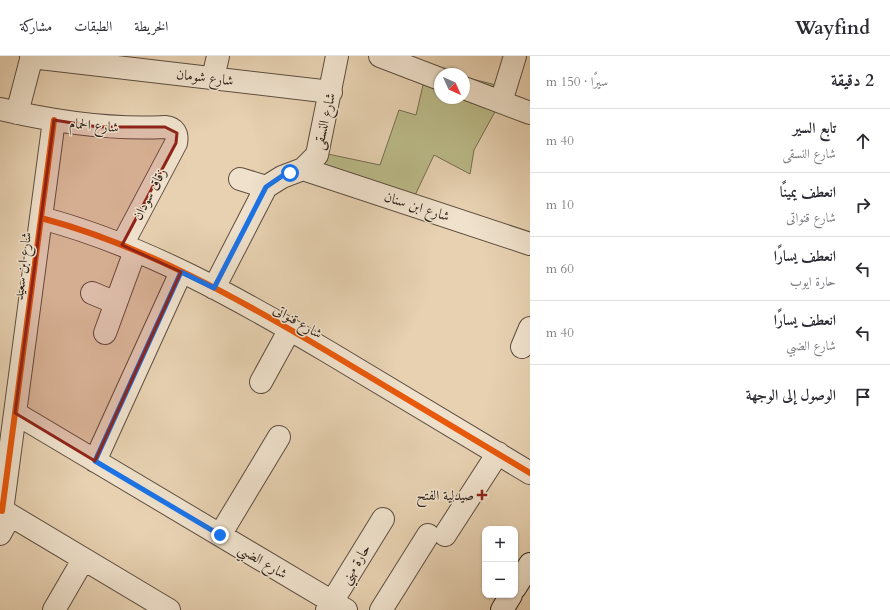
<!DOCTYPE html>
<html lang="ar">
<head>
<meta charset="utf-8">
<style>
  :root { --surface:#fff; --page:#f2f2f3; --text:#2b2b33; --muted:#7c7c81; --line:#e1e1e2 }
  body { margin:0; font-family:Cardo,Amiri,serif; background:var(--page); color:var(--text); direction:rtl }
  .controls { position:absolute; right:12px; bottom:12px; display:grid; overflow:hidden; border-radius:8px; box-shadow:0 1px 3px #0004 }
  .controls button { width:36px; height:36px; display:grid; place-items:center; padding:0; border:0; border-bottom:1px solid var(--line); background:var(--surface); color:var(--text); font:20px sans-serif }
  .compass { position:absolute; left:434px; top:12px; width:36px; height:36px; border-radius:50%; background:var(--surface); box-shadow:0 1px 3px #0004; rotate:135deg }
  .stop { position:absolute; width:12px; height:12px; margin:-9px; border:3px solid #1a73e8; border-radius:50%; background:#fff }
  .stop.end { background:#1a73e8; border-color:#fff; box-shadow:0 1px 4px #0008 }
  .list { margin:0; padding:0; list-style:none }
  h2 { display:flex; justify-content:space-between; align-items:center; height:52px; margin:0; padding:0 16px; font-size:17px }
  h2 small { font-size:13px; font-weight:400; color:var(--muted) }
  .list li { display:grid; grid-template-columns:26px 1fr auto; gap:12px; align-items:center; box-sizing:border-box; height:64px; padding:0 16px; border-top:1px solid var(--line) }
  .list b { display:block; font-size:15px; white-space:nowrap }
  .list p { margin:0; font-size:13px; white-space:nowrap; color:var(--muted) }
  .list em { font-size:13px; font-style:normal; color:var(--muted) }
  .icon { flex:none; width:22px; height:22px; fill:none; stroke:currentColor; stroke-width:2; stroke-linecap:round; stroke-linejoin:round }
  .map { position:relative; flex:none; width:530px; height:554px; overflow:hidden; direction:ltr }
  header { display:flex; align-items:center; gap:24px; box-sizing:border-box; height:56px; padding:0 20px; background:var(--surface); border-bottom:1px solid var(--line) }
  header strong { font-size:19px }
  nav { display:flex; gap:22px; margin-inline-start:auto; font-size:14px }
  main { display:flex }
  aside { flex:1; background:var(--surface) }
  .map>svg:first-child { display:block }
  .green { fill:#baba88; stroke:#746e52 }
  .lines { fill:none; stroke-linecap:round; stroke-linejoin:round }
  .minor-casing { stroke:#5d4e40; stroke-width:24 }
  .secondary-casing { stroke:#2f231b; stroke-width:24 }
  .minor { stroke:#efe1cc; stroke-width:22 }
  .secondary { stroke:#efe1cc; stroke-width:22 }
  .cycleway-casing { stroke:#efe1cc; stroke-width:8 }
  .cycleway { stroke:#e8590c; stroke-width:6 }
  .route { stroke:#1a73e8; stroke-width:5 }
  .marked { fill:#8f2418; fill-opacity:0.2; stroke:#8f2418; stroke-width:3; stroke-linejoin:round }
  .poi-dot { fill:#8f2418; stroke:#efe1cc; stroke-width:1.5 }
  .labels { text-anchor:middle; stroke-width:3; stroke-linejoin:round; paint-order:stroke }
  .street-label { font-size:14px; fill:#2f231b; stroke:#efe1cc }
  .poi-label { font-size:14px; fill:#2f231b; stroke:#efe1cc; text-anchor:end }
</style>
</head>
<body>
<header>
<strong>Wayfind</strong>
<nav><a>الخريطة</a><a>الطبقات</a><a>مشاركة</a></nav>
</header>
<main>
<aside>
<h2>2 دقيقة<small>سيرًا · 150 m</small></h2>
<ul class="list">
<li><svg class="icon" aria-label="ahead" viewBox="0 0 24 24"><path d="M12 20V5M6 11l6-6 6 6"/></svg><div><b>تابع السير</b><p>شارع النسقى</p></div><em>40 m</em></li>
<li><svg class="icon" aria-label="right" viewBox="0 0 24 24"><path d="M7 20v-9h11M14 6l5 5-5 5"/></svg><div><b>انعطف يمينًا</b><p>شارع قنواتى</p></div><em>10 m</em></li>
<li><svg class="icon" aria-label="left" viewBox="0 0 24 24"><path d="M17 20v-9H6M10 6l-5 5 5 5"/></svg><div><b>انعطف يسارًا</b><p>حارة ايوب</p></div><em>60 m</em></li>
<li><svg class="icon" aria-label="left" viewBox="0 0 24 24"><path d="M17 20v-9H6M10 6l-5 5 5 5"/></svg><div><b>انعطف يسارًا</b><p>شارع الضبي</p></div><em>40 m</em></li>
<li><svg class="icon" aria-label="arrive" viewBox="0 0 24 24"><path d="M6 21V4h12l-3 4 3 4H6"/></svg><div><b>الوصول إلى الوجهة</b></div></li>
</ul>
</aside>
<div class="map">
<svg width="530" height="554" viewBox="0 0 530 554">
  <rect width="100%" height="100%" fill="#e7d1b1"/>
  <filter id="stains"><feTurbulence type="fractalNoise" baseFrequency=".005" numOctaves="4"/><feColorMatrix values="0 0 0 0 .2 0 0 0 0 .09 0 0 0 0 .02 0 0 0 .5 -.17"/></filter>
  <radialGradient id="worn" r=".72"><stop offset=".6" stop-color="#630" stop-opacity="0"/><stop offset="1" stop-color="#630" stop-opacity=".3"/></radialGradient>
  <!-- green -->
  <path class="green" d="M427,12L453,18H440V42H464V21L508,32L474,94L470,118L434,99L409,152L315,117L323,97L380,109L399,54L416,59Z"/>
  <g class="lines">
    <defs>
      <path id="minor" d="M380,0L440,23
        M31,1L331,36
        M213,22L218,0
        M464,32L530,57
        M501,46L515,0
        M0,53C55,66 109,74 165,71C174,72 178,77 176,87L122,189
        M17,57L32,0
        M303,113L530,188
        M240,123L266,131
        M41,162C144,189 239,243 330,297C397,337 464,377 530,417
        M214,232L266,131L282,121L303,113L317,99L337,0
        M92,237L116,247
        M105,277L135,195
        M522,291L530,272
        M261,326L290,273
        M15,357L346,554
        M95,405L181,216
        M0,453L169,554
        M2,455L54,64
        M0,478L10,460
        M220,479L279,381
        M445,479L498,397
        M54,554L83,504
        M327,554L383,463
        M381,554L428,479"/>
      <path id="secondary" d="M515,532L530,508
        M502,554L511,539"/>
    </defs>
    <!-- minor casing -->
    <use href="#minor" class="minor-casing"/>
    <!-- secondary casing -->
    <use href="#secondary" class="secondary-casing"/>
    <!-- minor -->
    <use href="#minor" class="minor"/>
    <!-- secondary -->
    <use href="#secondary" class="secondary"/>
    <defs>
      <path id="cycleway" d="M41,162C144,189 239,243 330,297C397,337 464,377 530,417
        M2,455L54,64"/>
    </defs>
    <!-- cycleway casing -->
    <use href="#cycleway" class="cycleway-casing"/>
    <!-- cycleway -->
    <use href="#cycleway" class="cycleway"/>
  </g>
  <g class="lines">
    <!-- route -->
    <path class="route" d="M220,479L95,405L181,216L214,232L266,131L282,120L290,117"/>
  </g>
  <!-- marked area -->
  <path class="marked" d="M54,64L98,71H165L177,77L176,87L122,189L181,216L95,405L15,357Z"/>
  <!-- markers -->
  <path class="poi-dot" d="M480 433h4v4h4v4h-4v4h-4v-4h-4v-4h4z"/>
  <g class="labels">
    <!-- street labels -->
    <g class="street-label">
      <text transform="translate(205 21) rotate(7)" y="5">شارع شومان</text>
      <text transform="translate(324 65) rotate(-77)" y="5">شارع النسقى</text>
      <text transform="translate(94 69) rotate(5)" y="5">شارع الحمام</text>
      <text transform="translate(149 138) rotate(-62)" y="5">زقاق سودان</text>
      <text transform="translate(417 150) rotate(18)" y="5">شارع ابن سنان</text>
      <text transform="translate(22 210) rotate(-83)" y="5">شارع ابن سعيد</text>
      <text transform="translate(298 265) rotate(30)" y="5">شارع قنواتى</text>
      <text transform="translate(263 505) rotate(31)" y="5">شارع الضبي</text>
      <text transform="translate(355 508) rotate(-59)" y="5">حارة مهني</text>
    </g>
    <!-- poi labels -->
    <g class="poi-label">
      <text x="474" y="444">صيدلية الفتح</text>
    </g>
  </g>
  <rect width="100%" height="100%" filter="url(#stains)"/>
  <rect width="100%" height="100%" fill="url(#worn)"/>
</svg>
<div class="controls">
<button>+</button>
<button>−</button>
</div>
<svg class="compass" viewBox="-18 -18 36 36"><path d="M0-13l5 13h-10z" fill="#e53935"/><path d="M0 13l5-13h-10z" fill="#7c7c81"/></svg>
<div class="stop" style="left:290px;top:117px"></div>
<div class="stop end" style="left:220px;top:479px"></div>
</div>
</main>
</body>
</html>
